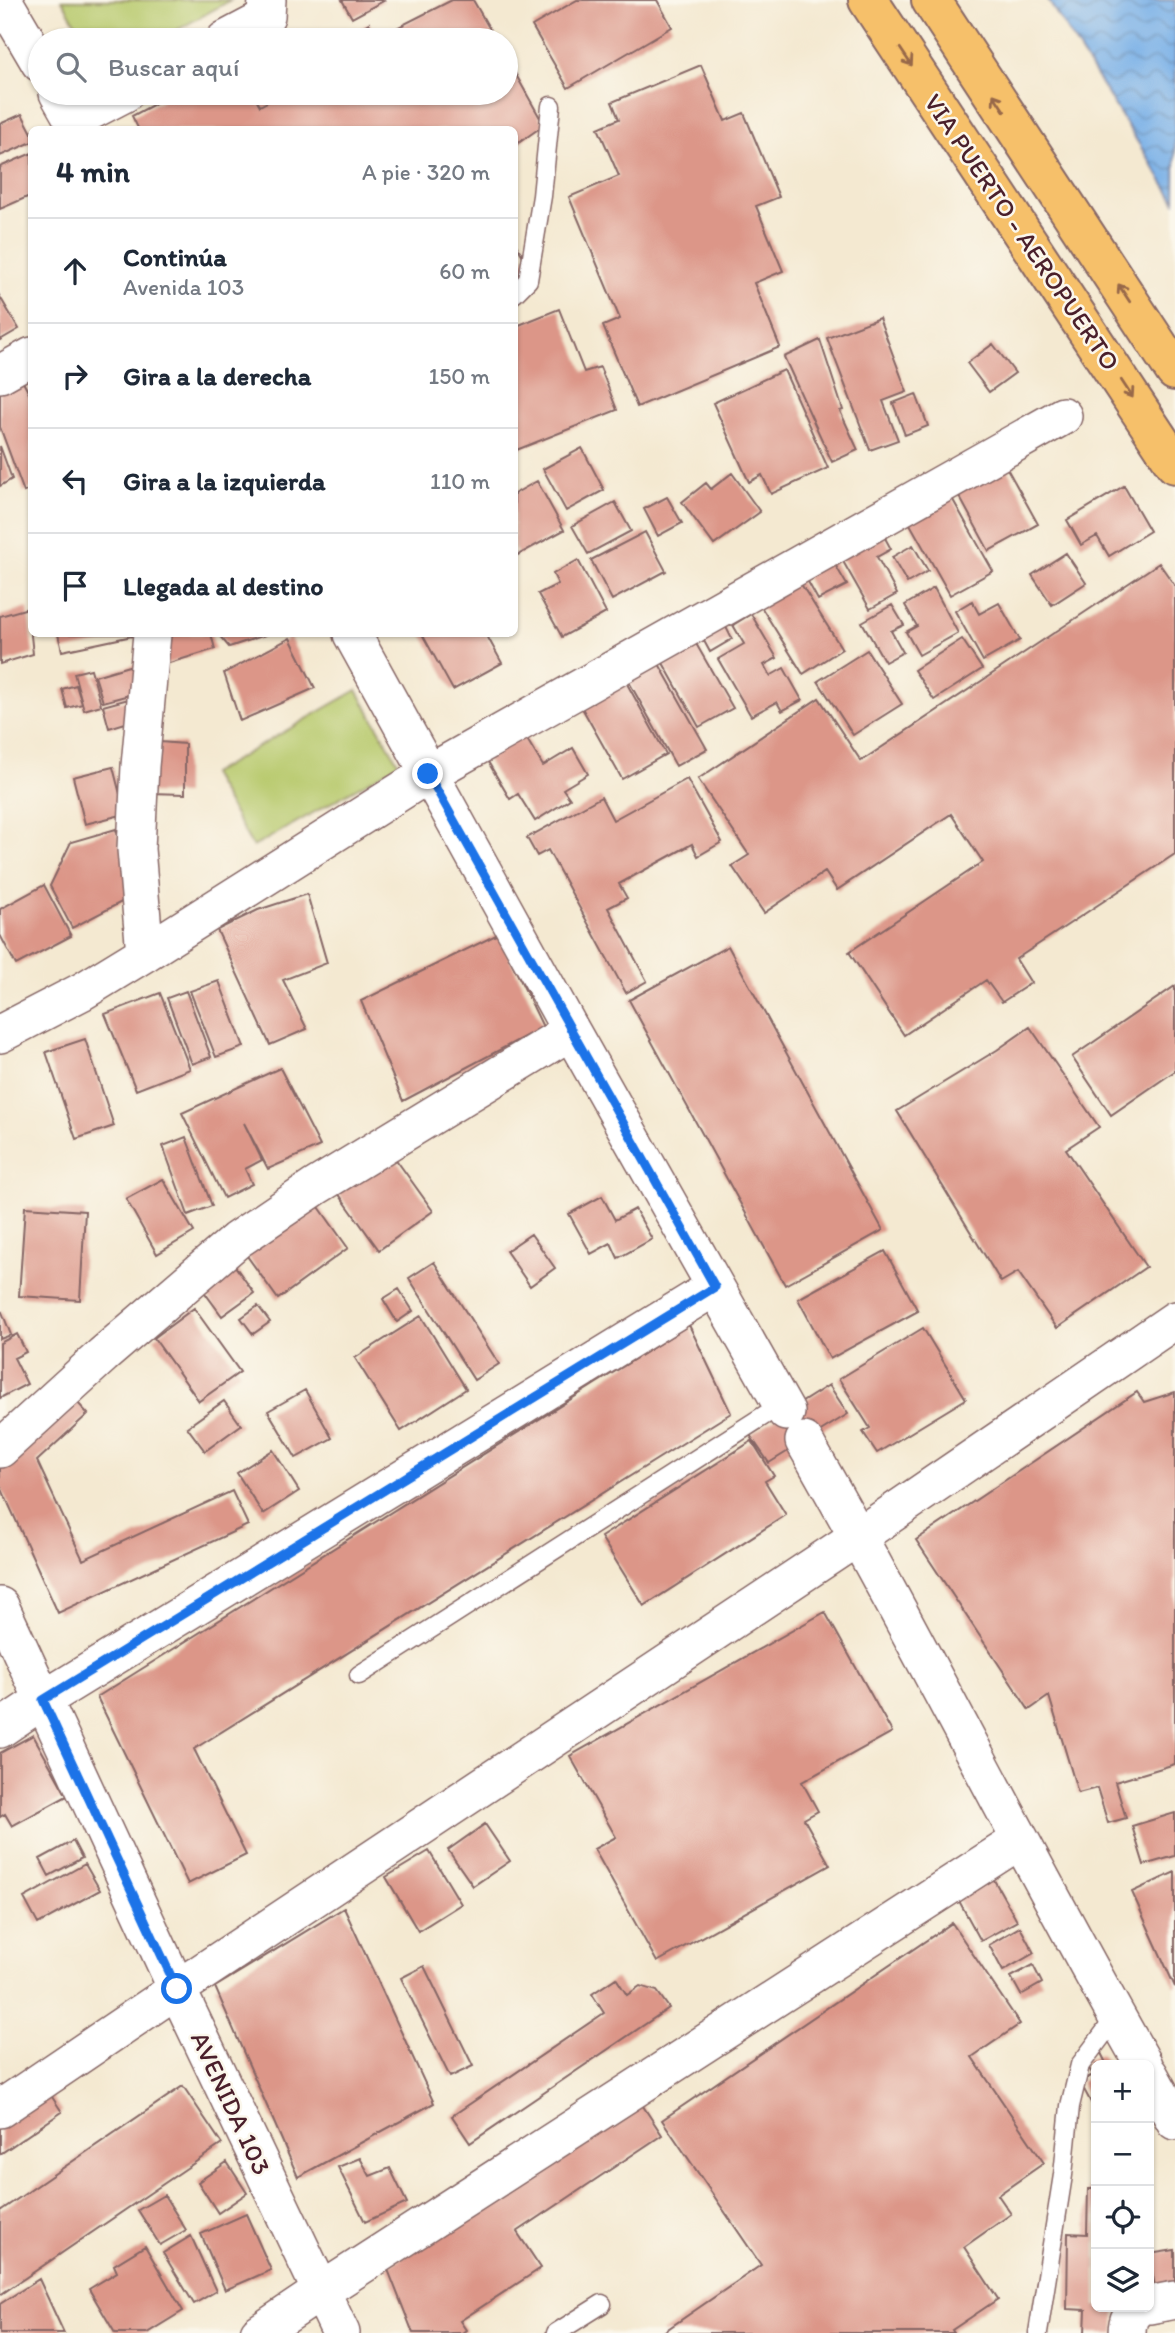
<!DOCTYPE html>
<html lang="es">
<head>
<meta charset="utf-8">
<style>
  :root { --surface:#fff; --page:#f2f2f3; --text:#1f2937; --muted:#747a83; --line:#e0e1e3 }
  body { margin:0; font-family:Itim,sans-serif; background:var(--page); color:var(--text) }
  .controls { position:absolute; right:21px; bottom:21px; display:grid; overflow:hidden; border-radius:10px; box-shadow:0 2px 5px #0004 }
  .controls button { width:63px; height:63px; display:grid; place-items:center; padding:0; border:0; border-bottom:2px solid var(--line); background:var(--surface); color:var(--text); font:35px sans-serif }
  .stop { position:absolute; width:21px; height:21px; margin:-16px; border:5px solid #1a73e8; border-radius:50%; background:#fff }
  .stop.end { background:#1a73e8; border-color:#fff; box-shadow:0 2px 7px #0008 }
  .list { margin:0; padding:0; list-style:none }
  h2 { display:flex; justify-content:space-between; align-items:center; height:91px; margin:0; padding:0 28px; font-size:30px }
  h2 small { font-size:23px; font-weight:400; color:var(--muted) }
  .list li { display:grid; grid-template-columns:46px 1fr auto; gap:21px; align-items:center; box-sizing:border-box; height:105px; padding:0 28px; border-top:2px solid var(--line) }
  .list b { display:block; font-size:26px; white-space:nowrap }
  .list p { margin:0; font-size:23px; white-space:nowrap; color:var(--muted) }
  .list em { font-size:23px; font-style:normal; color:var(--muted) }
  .icon { flex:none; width:38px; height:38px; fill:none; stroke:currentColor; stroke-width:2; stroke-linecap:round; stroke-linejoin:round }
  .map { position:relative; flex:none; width:1175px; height:2333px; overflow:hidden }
  .search { position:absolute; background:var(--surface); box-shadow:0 2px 5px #0004; left:28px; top:28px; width:490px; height:77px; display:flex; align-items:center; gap:18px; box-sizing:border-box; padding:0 24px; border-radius:38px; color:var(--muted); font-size:26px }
  .panel { position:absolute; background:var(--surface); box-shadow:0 2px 5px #0004; left:28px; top:126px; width:490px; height:511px; border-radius:10px }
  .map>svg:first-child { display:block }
  .green { fill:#b7c96c; stroke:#80744c; stroke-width:2 }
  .water { fill:url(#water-waves); stroke:#606789; stroke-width:2 }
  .building { fill:#dc9688 }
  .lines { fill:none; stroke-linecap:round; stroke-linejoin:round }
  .service-casing { stroke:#866665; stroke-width:21 }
  .minor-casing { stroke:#866665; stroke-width:40 }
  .primary-casing { stroke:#866665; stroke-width:42 }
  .service { stroke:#fff; stroke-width:18 }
  .minor { stroke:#fff; stroke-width:37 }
  .primary { stroke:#f6c06b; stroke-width:38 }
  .oneway { stroke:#976748 }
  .route { stroke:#1a73e8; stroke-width:9 }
  .labels { text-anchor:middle; stroke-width:5; stroke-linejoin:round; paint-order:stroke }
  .street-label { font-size:26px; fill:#4a1f2b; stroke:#fbf7ec }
</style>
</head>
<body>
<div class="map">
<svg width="1175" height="2333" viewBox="0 0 1175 2333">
  <defs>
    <pattern id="water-waves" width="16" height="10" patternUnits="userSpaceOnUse" patternTransform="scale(1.75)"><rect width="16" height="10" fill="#77afe7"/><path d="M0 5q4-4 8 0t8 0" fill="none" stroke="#648ebb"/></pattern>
  </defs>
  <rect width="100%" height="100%" fill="#fbf7ec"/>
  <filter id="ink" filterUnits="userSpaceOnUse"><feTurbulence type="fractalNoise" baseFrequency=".0143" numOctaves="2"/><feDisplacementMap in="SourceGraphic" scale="14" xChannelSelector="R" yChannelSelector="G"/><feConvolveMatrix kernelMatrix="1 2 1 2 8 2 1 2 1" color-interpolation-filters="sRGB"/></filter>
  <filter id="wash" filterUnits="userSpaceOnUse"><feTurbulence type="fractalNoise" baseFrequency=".00686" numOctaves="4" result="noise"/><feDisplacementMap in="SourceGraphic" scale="28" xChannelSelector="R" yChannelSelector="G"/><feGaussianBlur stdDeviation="1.57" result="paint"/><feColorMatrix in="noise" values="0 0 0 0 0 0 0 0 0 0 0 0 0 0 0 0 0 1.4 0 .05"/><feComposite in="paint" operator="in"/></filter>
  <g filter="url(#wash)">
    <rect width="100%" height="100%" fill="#f4e9d1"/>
    <!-- green -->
    <path class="green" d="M62,0H231L159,40H85Z
      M357,690L399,764L253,847L211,774Z"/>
    <!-- water -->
    <path class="water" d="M1048,0H1175V201Z"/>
    <g id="blocks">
      <!-- building -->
      <path class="building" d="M342,0H385L352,18Z
        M452,0H473L496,40H341L369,23L377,38Z
        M577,0H657L672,27L568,88L532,26Z
        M506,57L544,125L514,146V130H139L132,116L175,93H253L260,106L283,93H506Z
        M701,65L725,121L744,113L779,197L756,206L783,271L754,283L780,347L637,407L603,326L620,319L569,197L619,176L598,128L619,119L612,102Z
        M22,114L32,133V142L0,156V124Z
        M32,153V195L0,209V167Z
        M514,241L530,268L514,276Z
        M0,297L19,329L0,340Z
        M559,309L584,372L600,367L617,410L514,451V327Z
        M879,318L907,392L883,401L898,440L870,450L827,338Z
        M820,340L843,410L840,411L858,450L832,462L784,357Z
        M993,344L1015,373L989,392L967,363Z
        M784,370L828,468L771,494L762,475L749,482L713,403Z
        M23,382L32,399V488L24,492L0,427V391Z
        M916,394L928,426L905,435L893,403Z
        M0,446L12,479L0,486Z
        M582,448L604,490L566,511L543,469Z
        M999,454L1038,524L989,551L951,481Z
        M732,473L760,512L714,545L682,502L706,483L711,489Z
        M537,481L564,530L518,555L514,548V494Z
        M944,484L993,571L950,595L901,508Z
        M1124,486L1150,531L1109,556L1097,536L1081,545L1067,520Z
        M667,497L682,523L658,536L644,509Z
        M615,502L631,531L588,554L572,526Z
        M878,525L891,549L877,557L897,594L870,609L836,549Z
        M645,532L666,571L612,600L591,560Z
        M913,545L928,571L907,583L892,557Z
        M1066,553L1086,583L1052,605L1032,575Z
        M829,554L847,585L818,600L801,569Z
        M578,560L606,613L562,637L538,594L558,584L553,574Z
        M1159,563L1175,586V854L1016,959L1031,983L1002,1002L986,980L904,1035L849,952L983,862L951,814L837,890L825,872L764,913L732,866L749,855L698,779L819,698L861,761Z
        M794,573L842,649L803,674L755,597Z
        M934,588L958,633L919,655L906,632L917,626L905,605Z
        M972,601L979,614L999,603L1020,640L983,661L955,611Z
        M892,605L904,625L891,631L903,652L885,662L862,622Z
        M28,608L33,654L0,664V616Z
        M751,614L777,658L764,665L770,676L784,668L802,700L782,711L777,702L751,716L718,659L744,644L733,625Z
        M720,615L732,639L710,652L697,628Z
        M58,634H133L132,636L62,651Z
        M156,634H211L215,649L166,664Z
        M218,634H268L229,647Z
        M422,634H486L502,663L453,690Z
        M691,635L733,708L699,727L658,654Z
        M290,638L315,688L240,721L224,673Z
        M962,639L982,669L934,700L914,670Z
        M867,650L902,704L853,735L818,681Z
        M654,655L707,749L676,766L624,673Z
        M139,663L133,694L103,702L95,676Z
        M91,669L101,705L84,710L74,673Z
        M621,673L666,754L622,779L577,699Z
        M76,685L82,704L67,708L62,689Z
        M132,698V721L109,728L103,706Z
        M522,731L543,766L573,748L588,774L563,789L570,799L535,821L518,794L510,799L484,755Z
        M146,741L185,744V794L149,793Z
        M113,767L125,814L85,824L73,777Z
        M687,779L722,842L698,856L692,844L619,884L627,898L608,908L647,981L626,993L548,850L537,856L527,838L601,797L613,820Z
        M116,829L135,895L72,928L50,886L71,842Z
        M44,885L71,936L16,965L0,935V909Z
        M307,894L327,963L283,980L307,1029L270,1045L217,930L258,910Z
        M498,934L543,1027L403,1101L361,1001Z
        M728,946L883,1230L785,1285L629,1000Z
        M219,981L244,1047L216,1057L190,991Z
        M1175,986V1071L1111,1115L1072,1057Z
        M186,991L211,1057L192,1064L167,998Z
        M160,993L190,1069L136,1090L105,1014Z
        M1030,1027L1099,1127L1066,1149L1146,1267L1057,1328L1018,1272L1001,1282L897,1111L997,1050Z
        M85,1039L114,1126L76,1139L46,1052Z
        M280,1068L320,1146L268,1169L244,1123L262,1160L245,1169L252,1184L224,1198L182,1113Z
        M186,1137L212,1206L188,1215L163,1146Z
        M387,1147L433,1211L379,1250L333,1186Z
        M163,1179L194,1232L157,1254L126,1199Z
        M602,1196L615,1220L635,1209L652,1239L618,1258L611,1243L591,1254L569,1214Z
        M312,1197L348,1248L278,1299L242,1249Z
        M25,1207L85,1211L80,1300L19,1296Z
        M531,1234L555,1268L530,1286L506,1251Z
        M885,1251L918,1311L830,1359L798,1299Z
        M230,1259L254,1293L222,1316L197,1282Z
        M434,1262L499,1364L474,1380L409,1278Z
        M399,1289L413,1311L397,1322L383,1299Z
        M258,1306L270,1322L253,1334L241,1318Z
        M194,1308L240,1372L199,1401L154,1338Z
        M2,1312L11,1335L0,1339V1313Z
        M421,1316L466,1389L401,1431L355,1358Z
        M689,1325L731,1413L194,1749L246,1855L188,1884L97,1697Z
        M923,1328L966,1399L877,1453L863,1432L870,1428L839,1379Z
        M17,1334L26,1352L14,1358L27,1384L0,1398V1343Z
        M829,1385L848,1414L769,1463L750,1435Z
        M66,1390L88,1414L37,1461L83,1560L232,1491L248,1525L58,1613L0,1485V1452Z
        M305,1390L332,1438L296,1458L268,1411Z
        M1137,1392L1144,1402L1175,1392V1764L1115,1782L1126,1818L1108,1823L1097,1788L1078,1793L1049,1696L1029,1710L916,1540Z
        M224,1401L241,1425L205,1451L187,1427Z
        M752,1441L774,1476L765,1481L786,1515L644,1606L601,1537Z
        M273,1450L299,1491L263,1514L237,1473Z
        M825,1612L892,1732L802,1782L818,1811L804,1819L830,1865L657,1962L594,1849L616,1837L570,1756Z
        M33,1735L67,1796L12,1826L5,1814L0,1817V1753Z
        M1175,1813V1856L1144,1865L1132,1826Z
        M485,1824L510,1861L473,1886L448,1850Z
        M73,1841L82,1858L49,1876L40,1859Z
        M429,1851L461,1904L418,1931L386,1877Z
        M85,1864L100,1890L38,1924L24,1898Z
        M989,1871L1017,1921L981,1941L953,1890Z
        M1175,1872V1987L1132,1892Z
        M344,1908L434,2103L298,2177L215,1987Z
        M952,1923L1020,2024L972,2057L1044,2163L998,2195L1011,2214L964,2247L998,2299L952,2330L954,2333H662L761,2265L662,2120Z
        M1020,1927L1034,1953L1003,1971L989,1945Z
        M1033,1965L1042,1983L1021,1995L1011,1977Z
        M424,1966L473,2066L450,2077L401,1978Z
        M616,1978L627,1995L640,1986L657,1991L669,2008L470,2143L452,2116L604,2013L592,1994Z
        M1101,2053L1107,2065H1096V2112L1080,2082L1093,2075L1085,2061Z
        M183,2086L222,2144L0,2295V2211Z
        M50,2094L62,2112L0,2154V2128Z
        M639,2100L662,2135L517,2232L541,2268L460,2321L466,2330L462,2333H413L387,2267Z
        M360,2158L370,2176L390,2168L407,2203L365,2222L338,2167Z
        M227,2162L247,2193L218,2213L198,2182Z
        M1088,2189H1096V2307H1116L1115,2333H1085L1086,2310L1067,2309L1068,2233L1087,2234Z
        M164,2195L186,2230L160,2245L138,2210Z
        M246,2214L271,2270L225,2290L201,2234Z
        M191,2236L216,2291L194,2304L163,2253Z
        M145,2246L183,2311L147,2333H115L89,2289L117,2272L114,2265Z
        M1175,2250V2283L1155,2287L1149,2254Z
        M39,2279L64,2333H0V2304Z"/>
    </g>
  </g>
  <g filter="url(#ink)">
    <use href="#blocks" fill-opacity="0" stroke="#866665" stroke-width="2"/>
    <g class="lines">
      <defs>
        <path id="service" d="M514,294L528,280L542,196L551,106
          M359,1675L782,1404
          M556,2333L602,2304
          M1038,2333L1063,2175L1070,2106L1080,2065L1116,2017"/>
        <path id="minor" d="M3,0L40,63
          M225,40L259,22L266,16L267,0
          M58,93L79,130
          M73,120L125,93
          M0,374L32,356
          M352,634L571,1031L786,1412
          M145,953L136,849L140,766L152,634
          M0,1034L83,991L145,953L428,774L1063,416
          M804,1441C922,1646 1026,1859 1144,2065
          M0,1449L103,1355L237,1240L315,1187L571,1031
          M0,1606L177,1989L341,2333
          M0,1729L43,1700L715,1287
          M1149,2074L1175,2121
          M0,2109L177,1989L859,1536L1175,1320
          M1149,2305L1175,2300
          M259,2333L320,2292L1020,1840
          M1127,2333C1127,2321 1130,2313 1140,2307"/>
        <path id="primary" d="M868,0L1175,464
          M931,0L1175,371"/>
      </defs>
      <!-- service casing -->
      <use href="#service" class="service-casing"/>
      <!-- minor casing -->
      <use href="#minor" class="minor-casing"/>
      <!-- primary casing -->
      <use href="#primary" class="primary-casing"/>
      <!-- service -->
      <use href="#service" class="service"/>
      <!-- minor -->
      <use href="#minor" class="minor"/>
      <!-- primary -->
      <use href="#primary" class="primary"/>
    </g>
    <!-- one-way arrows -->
    <defs><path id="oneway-shaft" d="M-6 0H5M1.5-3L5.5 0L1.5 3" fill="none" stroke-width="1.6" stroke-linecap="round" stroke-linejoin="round" transform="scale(1.75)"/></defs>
    <g class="oneway">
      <use href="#oneway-shaft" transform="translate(906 57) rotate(56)"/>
      <use href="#oneway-shaft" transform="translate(999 103) rotate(-123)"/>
      <use href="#oneway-shaft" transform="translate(1124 293) rotate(-123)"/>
      <use href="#oneway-shaft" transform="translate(1127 389) rotate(57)"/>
    </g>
  </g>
  <g class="lines" filter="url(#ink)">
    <!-- route -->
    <path class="route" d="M177,1989L43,1700L715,1287L428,774"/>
  </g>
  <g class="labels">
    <!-- street labels -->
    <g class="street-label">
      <text transform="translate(1022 232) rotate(56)" y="9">VIA PUERTO - AEROPUERTO</text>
      <text transform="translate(231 2103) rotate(65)" y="9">AVENIDA 103</text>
    </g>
  </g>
</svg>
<div class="controls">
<button>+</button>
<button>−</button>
<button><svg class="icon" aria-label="locate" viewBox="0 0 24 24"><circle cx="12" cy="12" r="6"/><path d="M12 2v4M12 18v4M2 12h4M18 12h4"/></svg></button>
<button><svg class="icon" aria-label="layers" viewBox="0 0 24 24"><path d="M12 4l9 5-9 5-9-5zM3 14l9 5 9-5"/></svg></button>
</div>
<div class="stop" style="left:177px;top:1989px"></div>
<div class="stop end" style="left:428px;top:774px"></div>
<div class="search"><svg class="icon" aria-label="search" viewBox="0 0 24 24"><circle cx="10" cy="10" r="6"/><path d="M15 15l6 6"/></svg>Buscar aquí</div>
<section class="panel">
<h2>4 min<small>A pie · 320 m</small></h2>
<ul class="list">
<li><svg class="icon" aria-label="ahead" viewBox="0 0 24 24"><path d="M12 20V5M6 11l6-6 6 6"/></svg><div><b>Continúa</b><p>Avenida 103</p></div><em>60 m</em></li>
<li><svg class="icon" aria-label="right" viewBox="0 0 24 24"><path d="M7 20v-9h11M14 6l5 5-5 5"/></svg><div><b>Gira a la derecha</b></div><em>150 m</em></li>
<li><svg class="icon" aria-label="left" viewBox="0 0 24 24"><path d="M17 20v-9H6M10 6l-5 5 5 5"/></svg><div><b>Gira a la izquierda</b></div><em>110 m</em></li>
<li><svg class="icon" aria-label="arrive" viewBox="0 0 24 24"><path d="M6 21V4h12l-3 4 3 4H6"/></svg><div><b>Llegada al destino</b></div></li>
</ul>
</section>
</div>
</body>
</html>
